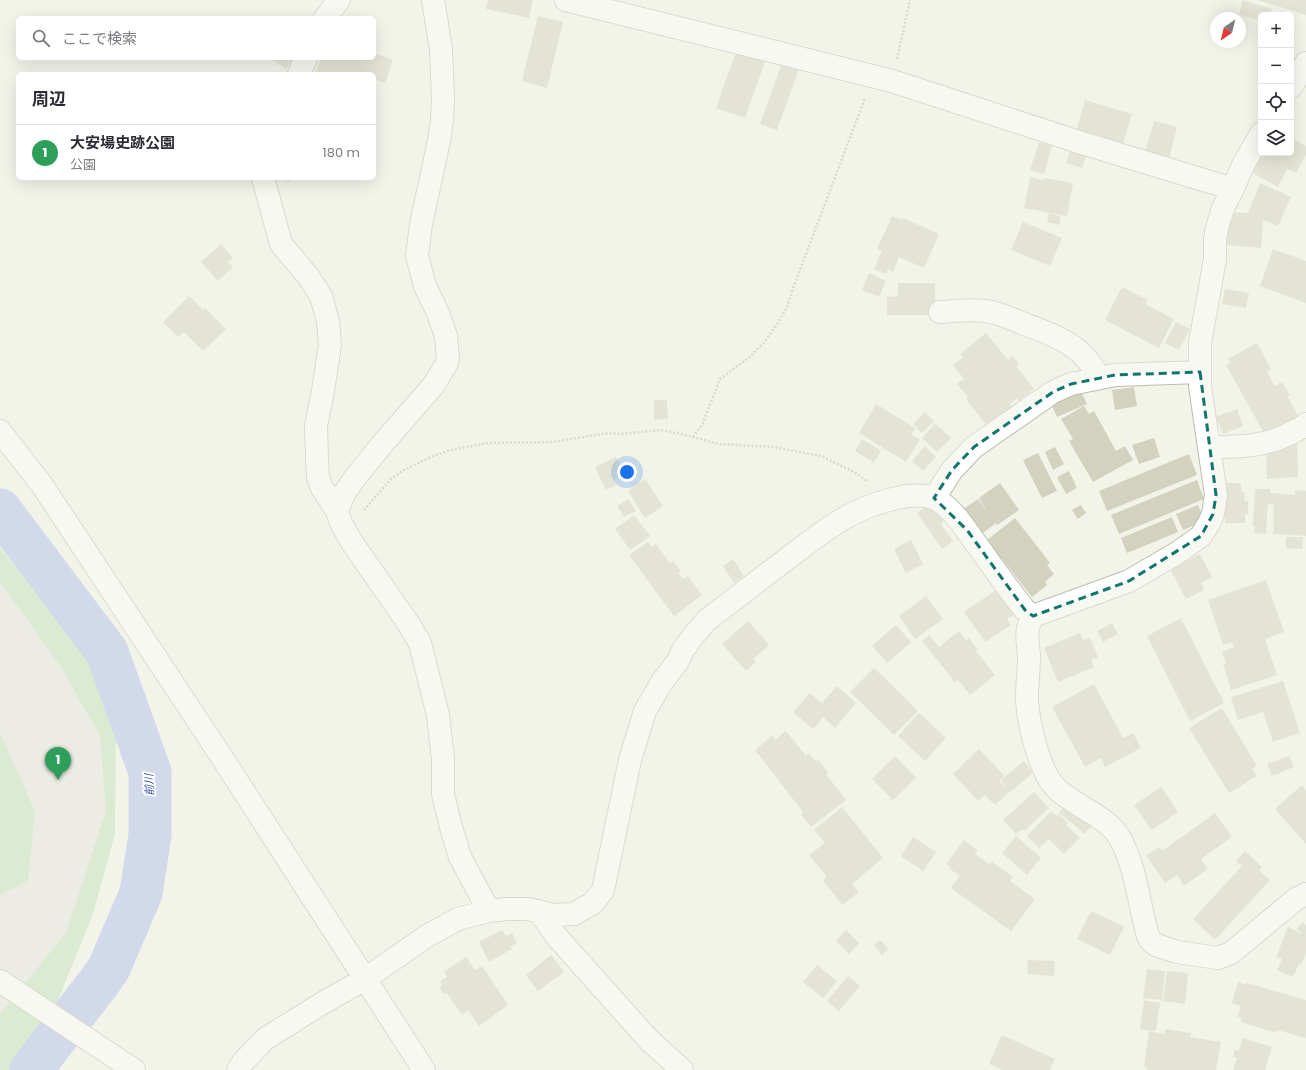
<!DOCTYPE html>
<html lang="ja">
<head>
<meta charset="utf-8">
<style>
  :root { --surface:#fff; --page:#f2f2f3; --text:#2b2b33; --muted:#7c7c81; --line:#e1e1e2; --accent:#7f5630 }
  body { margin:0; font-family:Poppins,"Noto Sans JP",sans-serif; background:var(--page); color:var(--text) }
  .controls { position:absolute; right:12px; top:12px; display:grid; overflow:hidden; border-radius:6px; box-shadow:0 4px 16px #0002 }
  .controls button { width:36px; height:36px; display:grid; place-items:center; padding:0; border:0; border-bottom:1px solid var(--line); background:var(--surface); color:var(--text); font:20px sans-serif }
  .compass { position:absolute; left:1210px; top:12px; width:36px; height:36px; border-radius:50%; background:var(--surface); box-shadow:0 4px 16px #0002; rotate:215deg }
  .you { position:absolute; left:627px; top:472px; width:14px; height:14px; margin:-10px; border:3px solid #fff; border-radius:50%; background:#1a73e8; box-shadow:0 0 0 6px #1a73e833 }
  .badge { display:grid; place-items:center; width:26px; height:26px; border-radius:50%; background:var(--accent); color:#fff; font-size:13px; font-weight:700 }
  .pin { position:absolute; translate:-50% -33px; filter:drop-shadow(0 1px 2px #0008) }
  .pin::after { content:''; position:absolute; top:21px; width:14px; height:12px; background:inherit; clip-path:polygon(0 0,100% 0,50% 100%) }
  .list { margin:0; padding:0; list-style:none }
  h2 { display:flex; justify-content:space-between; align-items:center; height:52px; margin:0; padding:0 16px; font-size:17px }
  h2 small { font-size:13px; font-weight:400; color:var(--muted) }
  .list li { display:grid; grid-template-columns:26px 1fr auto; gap:12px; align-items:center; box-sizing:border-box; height:56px; padding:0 16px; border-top:1px solid var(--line) }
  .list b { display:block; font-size:15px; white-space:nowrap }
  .list p { margin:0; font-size:13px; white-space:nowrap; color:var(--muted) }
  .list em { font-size:13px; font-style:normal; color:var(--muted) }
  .icon { flex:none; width:22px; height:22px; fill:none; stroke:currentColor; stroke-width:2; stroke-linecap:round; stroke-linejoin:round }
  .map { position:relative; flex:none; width:1306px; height:1070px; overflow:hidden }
  .search { position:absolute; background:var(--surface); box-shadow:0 4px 16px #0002; left:16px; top:16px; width:360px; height:44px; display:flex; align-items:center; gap:10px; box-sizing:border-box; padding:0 14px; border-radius:6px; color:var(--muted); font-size:15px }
  .panel { position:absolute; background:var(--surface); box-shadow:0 4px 16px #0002; left:16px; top:72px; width:360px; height:108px; border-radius:6px }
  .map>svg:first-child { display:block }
  .green { fill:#bee3b5 }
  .parking { fill:#e4e4e0 }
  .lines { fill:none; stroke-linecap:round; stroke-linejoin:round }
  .river { stroke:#abbaea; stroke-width:43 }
  .building { fill:#d3d2bf }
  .minor-casing { stroke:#bdbdac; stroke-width:24 }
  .path { stroke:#bebe9f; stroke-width:2.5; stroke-dasharray:2 2; stroke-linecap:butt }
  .minor { stroke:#fff; stroke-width:22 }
  .marked { fill:none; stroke:#0f766e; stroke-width:3; stroke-dasharray:8 5; stroke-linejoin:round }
  .labels { text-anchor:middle; stroke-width:4; stroke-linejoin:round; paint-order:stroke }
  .water-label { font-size:11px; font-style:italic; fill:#3b53a7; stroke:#fff }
</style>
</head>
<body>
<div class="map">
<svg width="1306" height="1070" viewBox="0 0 1306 1070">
  <rect width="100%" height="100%" fill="#f2f3e9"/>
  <!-- green -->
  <path class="green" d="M0,547L90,663L116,727L115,834L92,917L29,1070H0Z"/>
  <!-- parking -->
  <path class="parking" d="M2,584L61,667L100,736L106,811L66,933L0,1014V895L28,881L35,811L0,733V585Z"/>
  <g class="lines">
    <!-- river -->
    <path class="river" d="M0,510L107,652L150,772V835L141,893L109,968L100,981L31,1070"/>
  </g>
  <!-- building -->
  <path class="building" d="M488,0H533L529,18L486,9Z
    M1243,0L1272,9L1270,15H1261V21L1239,14Z
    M1258,0H1306V15Z
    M538,16L563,22L547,88L522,81Z
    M737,49L766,59L745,118L716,108Z
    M374,53L393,60L385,83L374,79V74H315L321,58H374Z
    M270,58H294L286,69Z
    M783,60L800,66L777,130L760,124Z
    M1085,100L1132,114L1121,150L1075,136Z
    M1154,121L1177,127L1169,159L1145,153Z
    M1291,138L1306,146V155L1296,173L1287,169L1278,187L1253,173L1263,153H1291Z
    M1039,142L1052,146L1044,174L1030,170Z
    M1071,148L1087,153L1082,168L1066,163Z
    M1030,177L1044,180L1045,178L1073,183L1067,216L1024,208Z
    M284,178H293L288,182Z
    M1260,183L1291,197L1278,226L1263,220L1261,248L1227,245L1229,212L1248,213Z
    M1049,213L1061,217L1059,225L1047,222Z
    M892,216L902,220L903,218L939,234L924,268L899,257L893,272L888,269L886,274L874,269L882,251L877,249Z
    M1023,222L1062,238L1050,266L1011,250Z
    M221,244L233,258L228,262L233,267L218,281L201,262Z
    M1273,249L1306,261V303L1260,286Z
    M869,273L886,281L879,297L862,290Z
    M898,283H935V315H887V297L898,296Z
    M1122,287L1148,300L1145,304L1174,319L1159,348L1105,320Z
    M1225,289L1249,293L1246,308L1222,304Z
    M189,296L203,310L205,308L226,329L203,351L184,332L178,337L163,322Z
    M1176,322L1190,329L1179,350L1165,343Z
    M986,333L1008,360L1012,356L1019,364L1016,366L1034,389L1019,401L1017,398L1010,404L1013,407L988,427L966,399L968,397L957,384L964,379L953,365L963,357L960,354Z
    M1257,343L1271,369L1267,372L1274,385V386L1282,382L1290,395L1287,396L1299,417L1273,431L1272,429L1264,433L1226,365L1231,363L1228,359Z
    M1134,387L1137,406L1115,410L1112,390Z
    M1080,390L1087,404L1057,417L1052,406L1057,404L1055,401Z
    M654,400H667L668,419L654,420Z
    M876,404L915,428L911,434L920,440L906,462L859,433Z
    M1084,406L1089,414L1094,411L1116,451L1125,446L1133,460L1093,482L1069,441L1073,439L1061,419Z
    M1237,409L1243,426L1223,434L1216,417Z
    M925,412L934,421L922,433L913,424Z
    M935,423L951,438L937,452L922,438Z
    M1154,438L1160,457L1139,464L1132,445Z
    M862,439L881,451L874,463L855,451Z
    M1297,443L1298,477L1267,479L1266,450L1278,444Z
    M925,446L936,457L923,471L912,461Z
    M1055,447L1064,464L1053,470L1045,452Z
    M1038,453L1057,491L1042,498L1023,460Z
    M1189,454L1197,475L1107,511L1099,491Z
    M616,457L625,474L614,480L616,485L606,490L595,467Z
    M1069,471L1077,488L1066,494L1057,477Z
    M645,479L663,506L645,518L628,491Z
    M1197,480L1204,499L1119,534L1111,515Z
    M1000,483L1019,510L997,525L996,523L980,535L962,510L978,499L988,513L979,498Z
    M1225,483H1241V492H1244L1245,501H1248V514H1245V523H1225Z
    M1255,489H1270V493L1295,495V490L1306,491V536L1273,534L1274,505L1268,504L1266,534L1254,533L1255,526H1253Z
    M628,499L636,511L624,517L617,506Z
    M931,503L944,522L941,524L953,541L942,549L917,513Z
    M1081,505L1086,513L1078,519L1072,510Z
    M1198,505L1205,521L1183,530L1176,514Z
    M634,515L650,536L630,550L615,529Z
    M1172,517L1178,532L1127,553L1121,538Z
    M1015,518L1050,563L1047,565L1054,574L1045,582L1047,585L1032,597L987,540Z
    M1286,537H1303L1302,549L1286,548Z
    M911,540L923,564L906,573L894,549Z
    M648,542L652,547L656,544L670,563L673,561L681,571L678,573L683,579L688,576L702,595L674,616L629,555Z
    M1200,554L1212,577L1201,583L1204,590L1186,599L1170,569Z
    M733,559L744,576L734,583L723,566Z
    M1266,580L1284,632L1265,639L1277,675L1231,690L1223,664L1226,663L1222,652L1234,647L1232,642L1223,645L1208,600Z
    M999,588L1016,613L1007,619L1011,625L985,642L964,612Z
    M926,596L943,619L915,639L899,616Z
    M1181,618L1224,703L1190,721L1147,636Z
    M748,621L769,645L753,659L756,662L746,671L722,644Z
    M1112,623L1118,634L1103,642L1097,631Z
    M896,625L911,642L887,663L872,646Z
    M959,631L966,640L969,638L977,649L976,651L995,675L970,695L958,680L955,682L922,641L929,635L939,647Z
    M1080,633L1083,640L1090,638L1098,657L1091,660L1094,667L1058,682L1044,648Z
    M874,668L918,711L894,735L850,692Z
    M1283,681L1300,733L1273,742L1263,712L1238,720L1231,697Z
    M1094,684L1123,738L1133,733L1141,748L1105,767L1101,758L1085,767L1052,707Z
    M837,686L856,703L835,728L823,717L813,729L793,712L810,693L822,703Z
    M1222,708L1257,766L1252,769L1257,776L1229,793L1189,728Z
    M919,713L946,738L925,761L898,736Z
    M786,731L806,756L809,753L816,762L818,760L828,772L826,774L846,800L811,827L801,814L803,812L755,750L772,736L775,740Z
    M979,749L1005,776L999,781L1010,791L995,805L985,795L978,801L953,774Z
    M895,756L916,778L893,800L872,779Z
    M1289,756L1294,767L1272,776L1267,764Z
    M1024,761L1033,773L1010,792L1001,780Z
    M1302,785L1306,790V844L1275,809Z
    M1161,787L1178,812L1152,830L1134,805Z
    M1034,792L1049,808L1024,831L1022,829L1016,834L1003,820Z
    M1065,806L1091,827L1085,834L1059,813Z
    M842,807L883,858L852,884L859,892L842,905L823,880L827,877L809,855L825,843L814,830Z
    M1051,811L1057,816L1058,814L1068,823L1066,825L1080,838L1064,854L1049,839L1039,848L1027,836Z
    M1215,813L1232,837L1201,859L1208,869L1184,886L1177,875L1165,883L1146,856L1159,847L1162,851Z
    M1016,836L1041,858L1027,875L1002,853Z
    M913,837L936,852L923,871L901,856Z
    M964,840L978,851L975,854L989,864L992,862L1013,877L1010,881L1035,899L1011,931L951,888L960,876L950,869L951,867L946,864Z
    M1245,851L1262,867L1259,870L1270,880L1215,940L1193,919L1242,866L1236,861Z
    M1091,911L1124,927L1110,955L1077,939Z
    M1303,922L1306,925V953L1301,965L1299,964L1293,977L1277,970L1282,959L1276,957L1288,927L1302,934L1297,929Z
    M502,930L506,936L512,933L517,943L510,947L512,949L489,962L479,942Z
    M846,930L859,943L849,954L836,941Z
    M881,940L888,949L882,955L874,945Z
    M551,955L564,972L538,991L526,975Z
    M466,957L475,970L482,966L508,1005L479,1026L468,1010L462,1015L447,993L445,995L439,987L442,985L440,982L447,977L444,972Z
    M1028,960L1055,961L1054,976L1027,974Z
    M817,965L837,981L823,998L803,982Z
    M1147,969L1165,971L1162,1000L1143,998Z
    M1167,971L1188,973L1185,1004L1163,1001Z
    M848,976L860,986L839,1011L827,1001Z
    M1238,982L1247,985V983L1306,1000V1038L1277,1030L1276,1033L1241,1022L1242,1018L1237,1017L1241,1006L1232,1003Z
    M1144,1000L1160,1003L1156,1031L1140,1029Z
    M1165,1029L1191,1033L1190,1037L1221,1042L1216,1070H1146L1147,1067H1144L1149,1031L1165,1034Z
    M1002,1035L1055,1059L1050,1070H1003L989,1064Z
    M1243,1038L1272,1047L1265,1070H1233L1237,1058L1233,1057L1235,1050L1239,1051Z"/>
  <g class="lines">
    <defs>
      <path id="minor" d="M433,0L441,49L443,98L442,121L439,141L421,224L417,256L425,286L438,313L446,336L448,358L447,363L433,386L384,442L354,479L344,494L337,511L341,523L351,541L408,623L420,643L438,715L443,759V794L451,827L460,857L489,911
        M566,0L892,81L1082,143L1233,189
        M325,18L339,0
        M299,74L306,58
        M1291,87L1306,63
        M263,178L281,244L308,276L321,296L328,321L330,345L323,391L316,426L317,459L318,477L322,488L337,511
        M940,312C955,311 971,309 986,311C1000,313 1012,319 1024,324C1057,336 1083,345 1099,378
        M0,431L42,485L221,756L424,1070
        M1209,447C1240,447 1265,447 1293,432C1297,430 1302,428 1306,424
        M934,498L952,470L974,447L1053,392L1071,384L1115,375L1200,372
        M1033,616C1024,631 1028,640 1029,656C1029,671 1027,685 1027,699C1028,722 1039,770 1055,787C1072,805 1107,816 1119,837C1135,863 1139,903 1147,933L1150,940L1156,945L1177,952L1218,958L1231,953L1296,899L1306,894
        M539,911L557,937L649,1040L682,1070
        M0,981L134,1070
        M238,1070L243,1062L265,1039L321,1004L365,979L427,936L458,919L489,911L507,909H528L553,915L574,914L593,903L603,890L630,760L645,711L662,682L678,661L683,650L694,635L707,620C731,602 755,583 779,565C800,549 821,532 843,519C865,506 916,486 939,501C956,512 968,533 980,549C995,570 1009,590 1025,610L1033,616L1129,581L1177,553L1201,536L1209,523L1213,514L1216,495L1200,386V343L1215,259V239L1217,228L1223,208L1233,189L1243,165L1261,134"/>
    </defs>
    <!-- minor casing -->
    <use href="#minor" class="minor-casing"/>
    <!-- path -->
    <path class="path" d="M897,59L910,0
      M693,437L702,425L720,379L751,356L766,340L779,321L787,307L792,291L865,98
      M364,510L391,479L402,471L431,457L451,450L488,443L552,442L609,433L621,434L661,430L681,434L719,444L773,447L821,456L854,472L868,482"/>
    <!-- minor -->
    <use href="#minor" class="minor"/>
  </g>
  <!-- marked area -->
  <path d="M0 0H1306V1070H0ZM1200,372L1216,495L1213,514L1201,536L1129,581L1033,616L1025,610L967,530L934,498L952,470L974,447L1053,392L1071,384L1115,375Z" fill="#f2f3e9" fill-opacity=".55" fill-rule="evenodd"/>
  <path class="marked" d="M1200,372L1216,495L1213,514L1201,536L1129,581L1033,616L1025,610L967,530L934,498L952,470L974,447L1053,392L1071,384L1115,375Z"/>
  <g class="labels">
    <!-- water labels -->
    <g class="water-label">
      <text transform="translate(149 785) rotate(-92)" y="4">前川</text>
    </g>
  </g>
</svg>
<div class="controls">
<button>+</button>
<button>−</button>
<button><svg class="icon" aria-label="locate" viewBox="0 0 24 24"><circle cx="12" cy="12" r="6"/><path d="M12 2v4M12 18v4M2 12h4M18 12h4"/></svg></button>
<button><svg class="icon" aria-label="layers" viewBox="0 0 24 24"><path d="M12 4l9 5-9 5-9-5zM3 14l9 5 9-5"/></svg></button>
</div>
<svg class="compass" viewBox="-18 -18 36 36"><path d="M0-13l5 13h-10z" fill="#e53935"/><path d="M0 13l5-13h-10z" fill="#7c7c81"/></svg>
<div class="you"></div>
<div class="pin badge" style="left:58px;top:780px;background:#2e9e5b">1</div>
<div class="search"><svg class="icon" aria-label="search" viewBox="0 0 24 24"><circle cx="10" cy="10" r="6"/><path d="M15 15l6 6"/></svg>ここで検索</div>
<section class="panel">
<h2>周辺<small></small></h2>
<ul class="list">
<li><span class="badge" style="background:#2e9e5b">1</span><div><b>大安場史跡公園</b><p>公園</p></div><em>180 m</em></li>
</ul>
</section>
</div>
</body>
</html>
